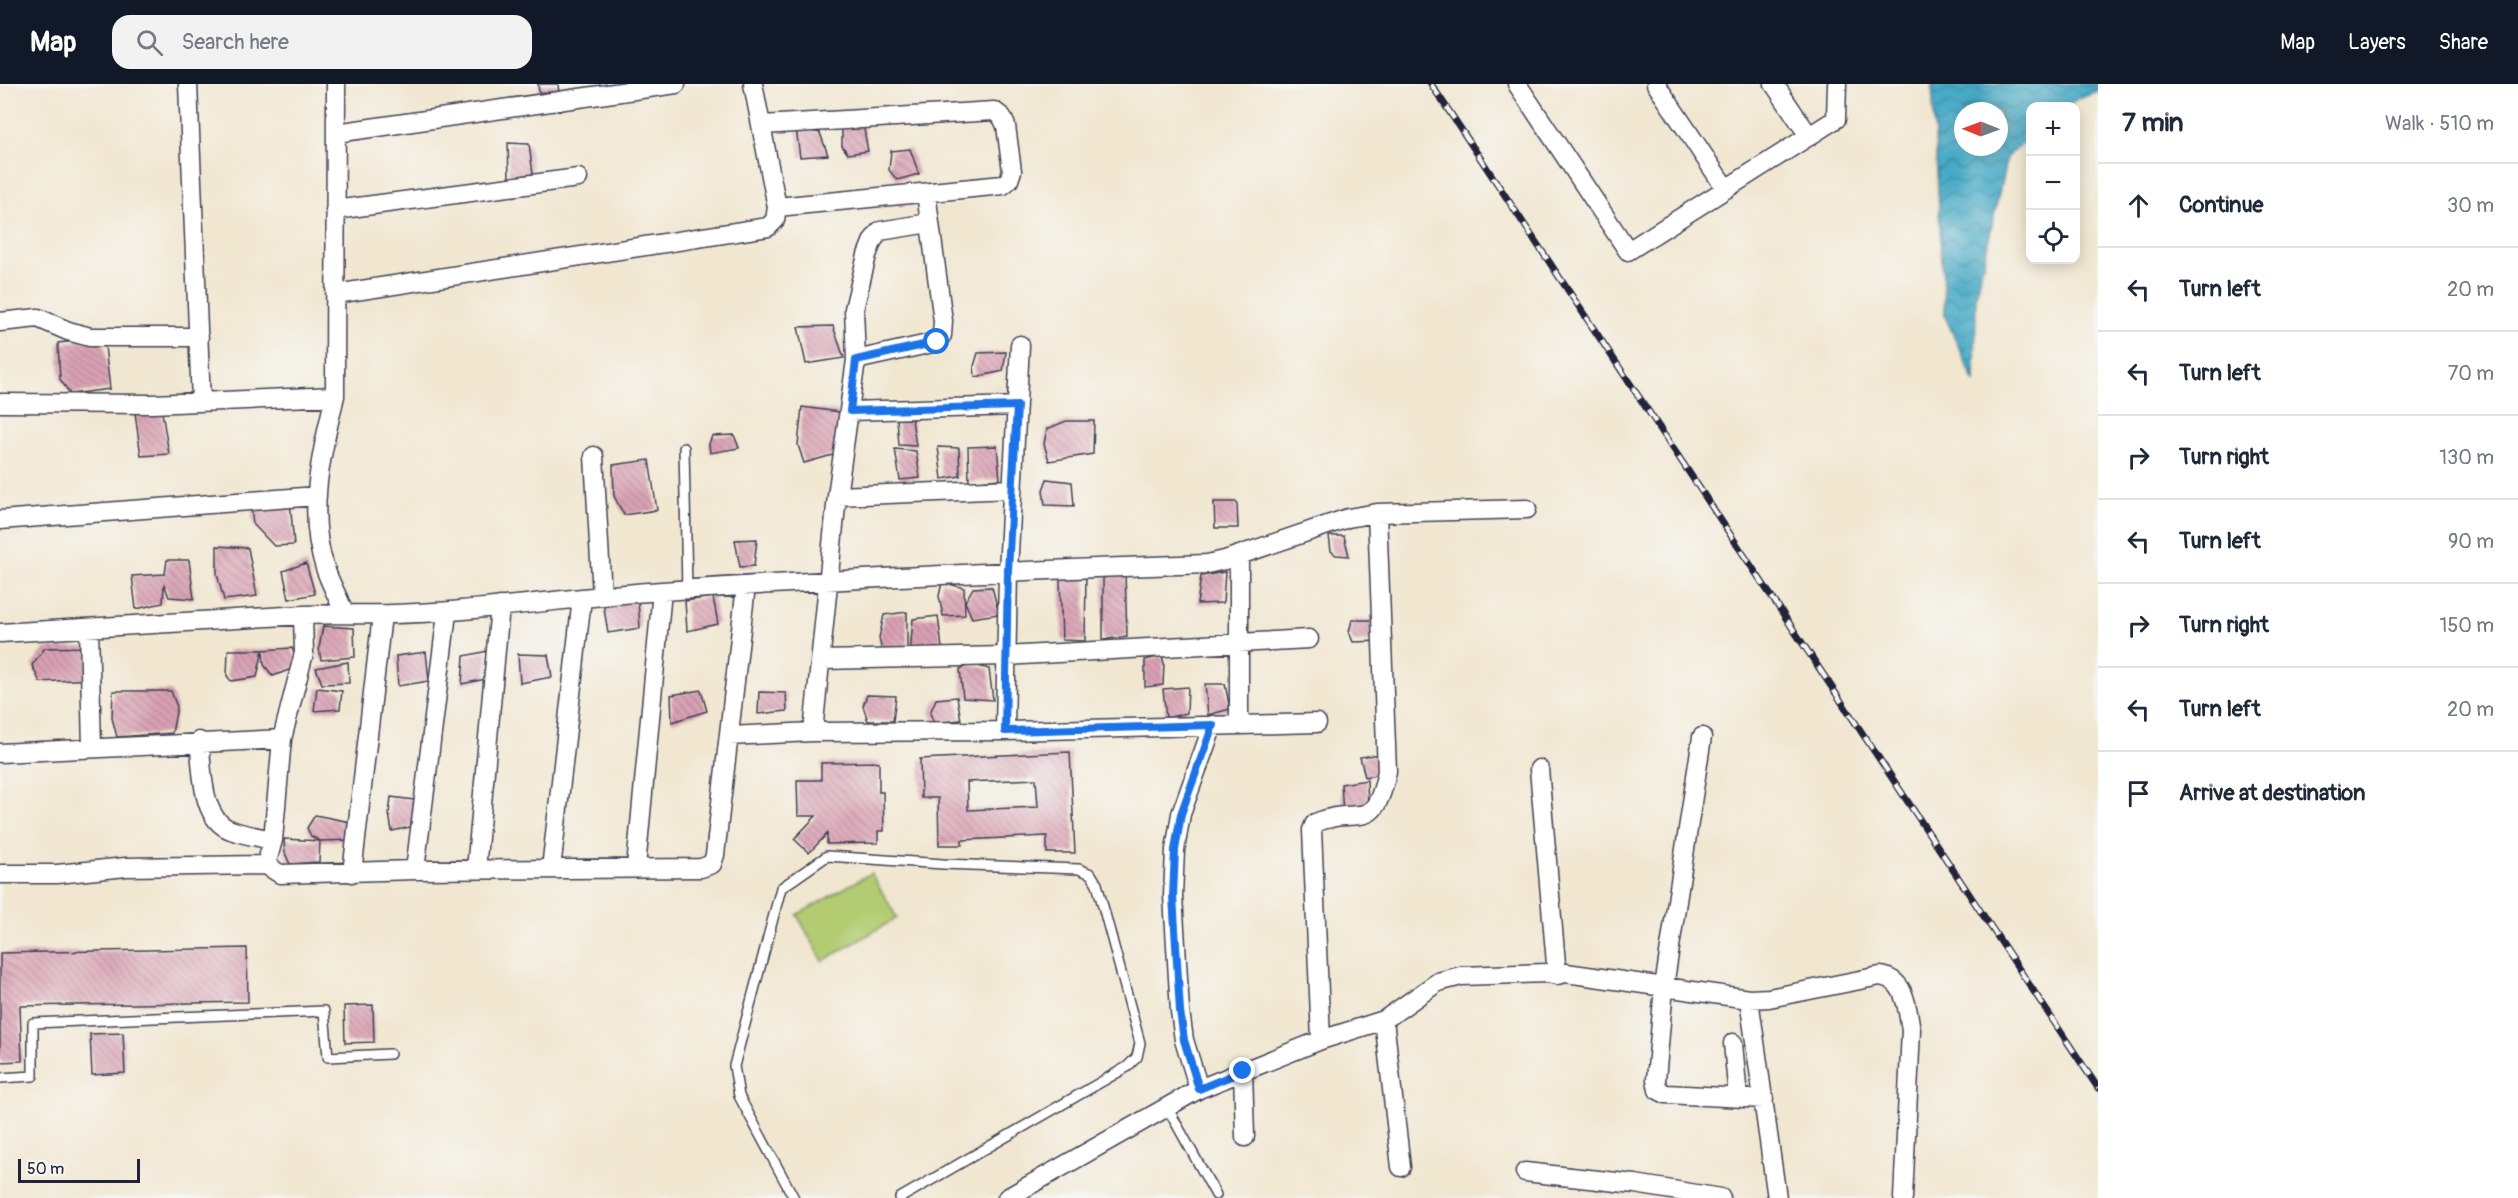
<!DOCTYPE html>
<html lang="en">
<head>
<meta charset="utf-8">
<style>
  :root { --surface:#fff; --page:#f2f2f3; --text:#1f2937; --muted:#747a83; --line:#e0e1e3; --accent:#111827 }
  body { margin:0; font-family:Pangolin,sans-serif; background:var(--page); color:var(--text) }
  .controls { position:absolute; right:18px; top:18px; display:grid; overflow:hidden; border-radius:12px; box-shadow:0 3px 15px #0003 }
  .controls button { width:54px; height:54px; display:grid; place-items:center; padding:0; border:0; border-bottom:2px solid var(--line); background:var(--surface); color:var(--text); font:30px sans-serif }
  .compass { position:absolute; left:1954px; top:18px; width:54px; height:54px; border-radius:50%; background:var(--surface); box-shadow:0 3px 15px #0003; rotate:271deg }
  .scale { position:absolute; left:18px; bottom:15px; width:122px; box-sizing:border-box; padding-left:6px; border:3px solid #22223b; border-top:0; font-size:16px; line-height:21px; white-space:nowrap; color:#22223b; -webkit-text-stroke:4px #f6f6f2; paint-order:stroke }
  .stop { position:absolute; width:18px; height:18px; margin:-14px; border:4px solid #1a73e8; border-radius:50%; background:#fff }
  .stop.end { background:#1a73e8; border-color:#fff; box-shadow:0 2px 6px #0008 }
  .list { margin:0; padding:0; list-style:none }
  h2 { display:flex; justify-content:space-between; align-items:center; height:78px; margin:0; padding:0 24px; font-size:26px }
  h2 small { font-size:20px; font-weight:400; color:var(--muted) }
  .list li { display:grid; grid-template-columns:39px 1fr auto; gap:18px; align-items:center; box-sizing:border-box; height:84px; padding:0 24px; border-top:2px solid var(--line) }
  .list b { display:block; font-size:22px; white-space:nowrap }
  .list em { font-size:20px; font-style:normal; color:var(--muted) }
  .icon { flex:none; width:33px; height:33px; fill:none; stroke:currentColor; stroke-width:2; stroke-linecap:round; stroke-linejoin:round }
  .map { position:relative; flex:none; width:2098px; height:1114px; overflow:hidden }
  header { display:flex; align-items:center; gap:36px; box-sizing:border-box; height:84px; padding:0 30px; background:var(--accent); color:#fff }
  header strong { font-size:28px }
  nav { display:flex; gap:33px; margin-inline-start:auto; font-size:21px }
  .search { width:420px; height:54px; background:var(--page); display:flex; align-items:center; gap:15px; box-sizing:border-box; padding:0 21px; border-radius:18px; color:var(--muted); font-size:22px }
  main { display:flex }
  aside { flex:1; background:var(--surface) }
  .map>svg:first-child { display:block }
  .green { fill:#b3cc71; stroke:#6a7756; stroke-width:1.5 }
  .water { fill:url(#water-waves); stroke:#346680; stroke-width:1.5; fill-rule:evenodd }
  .building { fill:url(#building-back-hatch); fill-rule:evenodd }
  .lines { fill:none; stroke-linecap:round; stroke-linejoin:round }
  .service-casing { stroke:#414052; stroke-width:12 }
  .minor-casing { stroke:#414052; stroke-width:21 }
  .service { stroke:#fff; stroke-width:9 }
  .minor { stroke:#fff; stroke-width:18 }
  .rail-casing { stroke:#22223b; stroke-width:7 }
  .rail { stroke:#f6f6f2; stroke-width:4.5; stroke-dasharray:14; stroke-linecap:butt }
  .route { stroke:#1a73e8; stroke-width:8 }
</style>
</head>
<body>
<header>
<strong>Map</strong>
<div class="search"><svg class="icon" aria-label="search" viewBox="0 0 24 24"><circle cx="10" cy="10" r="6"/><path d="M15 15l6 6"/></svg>Search here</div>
<nav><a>Map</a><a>Layers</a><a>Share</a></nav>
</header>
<main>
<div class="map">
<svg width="2098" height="1114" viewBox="0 0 2098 1114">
  <defs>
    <pattern id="water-waves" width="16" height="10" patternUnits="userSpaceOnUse" patternTransform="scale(1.5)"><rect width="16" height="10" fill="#46aac6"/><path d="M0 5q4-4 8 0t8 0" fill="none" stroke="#3a8aa2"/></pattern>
    <pattern id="building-back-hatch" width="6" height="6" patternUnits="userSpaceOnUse" patternTransform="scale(1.5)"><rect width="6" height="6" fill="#daa2b4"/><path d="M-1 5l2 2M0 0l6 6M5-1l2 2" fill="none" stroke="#b08494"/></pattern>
  </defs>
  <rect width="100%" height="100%" fill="#f6f6f2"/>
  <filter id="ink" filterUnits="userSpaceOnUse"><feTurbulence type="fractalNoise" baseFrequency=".0167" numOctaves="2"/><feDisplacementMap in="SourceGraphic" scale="12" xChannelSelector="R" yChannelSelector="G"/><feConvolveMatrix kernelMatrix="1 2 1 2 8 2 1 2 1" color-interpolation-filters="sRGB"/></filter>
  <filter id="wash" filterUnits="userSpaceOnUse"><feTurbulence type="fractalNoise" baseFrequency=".008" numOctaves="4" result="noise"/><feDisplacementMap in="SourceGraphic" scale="24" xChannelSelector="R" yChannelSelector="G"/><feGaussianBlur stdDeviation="1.35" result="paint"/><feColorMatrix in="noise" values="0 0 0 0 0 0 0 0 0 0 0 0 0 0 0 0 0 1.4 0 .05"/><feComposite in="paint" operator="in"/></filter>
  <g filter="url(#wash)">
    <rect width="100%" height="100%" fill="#f1e7d1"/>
    <!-- green -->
    <path class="green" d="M871,789L897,834L823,877L797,831Z"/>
    <!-- water -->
    <path class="water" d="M1932,0H2098V8L2077,15L2067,22H2030V53L2007,73L1976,212L1975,299L1945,232ZM1963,27H1999V63H1963Z"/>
    <g id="blocks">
      <!-- building -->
      <path class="building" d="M538,0H558L559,9L539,8Z
        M842,40H863L868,67L848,70L842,62Z
        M796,44L820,49L828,71L800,73Z
        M508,59L529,60L533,90L509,94Z
        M910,65L919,90L897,96L889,86L891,67Z
        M833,242L844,274L806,280L798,243Z
        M104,254L110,305L70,310L60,295L58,259Z
        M1006,268L1003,287L975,293L974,282L978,269Z
        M802,323L839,328L840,369L804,379L798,361Z
        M162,328L169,370L141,372L135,329Z
        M897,335H912L916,362L899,361Z
        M1066,337H1094L1093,370L1049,377L1044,360L1047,345Z
        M734,351L739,364L710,369L709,360L712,352Z
        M997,362L1000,395L969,398L968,363Z
        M938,363L959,364L960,392L942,395Z
        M895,365L916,367L920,394L900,396Z
        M649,376L657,426L624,431L614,412L613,381Z
        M1047,395L1072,398L1074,422L1045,421L1043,406Z
        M290,417L294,461L274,462L253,440L251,422Z
        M1214,418H1237L1238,444H1215Z
        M1329,452H1344L1349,472L1336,471L1331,467Z
        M757,455L754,482L740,483L735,456Z
        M217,462L248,464L257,512L224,516L217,490Z
        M167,476H189L194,515L169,513L164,500L163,519L136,525L132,492L165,490Z
        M306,479L315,510L289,515L283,487Z
        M1225,488L1223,519L1197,520L1201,492Z
        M1125,490L1127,552L1103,556V494Z
        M1086,491L1085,557L1062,556L1060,495Z
        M942,498L964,504L965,531L943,532L939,512Z
        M992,503L999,530L972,534L965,518L973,504Z
        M713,513L718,540L687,547L685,517Z
        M638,517L640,544L608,549L603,518Z
        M907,528V566L882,567L879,554L884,531Z
        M938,532L942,564L910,571L913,535Z
        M1352,536H1376L1381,557L1353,558L1349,548Z
        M323,542L354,544L355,573L321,576L319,564Z
        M89,563V595L40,598L32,581L45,564Z
        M292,564L299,582L273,592L264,581L263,566Z
        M228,566H263L257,593L231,597L227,592Z
        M488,567L486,595L462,600L464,572Z
        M426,568L429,597L398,602L396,572Z
        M518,570L548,571L552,593L520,599Z
        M1162,572L1164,579L1163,601L1145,603V576Z
        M348,578L349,599L322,600L316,584Z
        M971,580L989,585L993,616L963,614L960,585Z
        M1205,600H1225L1230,625L1208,631Z
        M1188,603L1187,629L1166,634L1163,605Z
        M317,604L342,607L340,625L314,627Z
        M701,606L707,627L672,638L671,611Z
        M113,607H171L177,623L172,649L117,653L112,634Z
        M759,608L786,609L787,627L758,630Z
        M867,611L896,612L893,637H868L863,622Z
        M957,613L961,636L934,639L930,629L936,615Z
        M1070,668L1075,769H1047V752L962,756V761H939L938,714H921L920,675ZM1036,695L1038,723L968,726L967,698Z
        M1380,670L1382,690L1365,693L1360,673Z
        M879,678V708H883L884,747H878V759L827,760V750L809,769L794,755L816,732H798L797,696H821V679Z
        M1367,696L1368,727L1343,729L1341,700Z
        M391,713L414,716L415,742L392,747L389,730Z
        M315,731L350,738L353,756L320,757L319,778L290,780L285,769L284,755L320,757L311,752L307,744Z
        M247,864L248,918L20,922L22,977L0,978V869Z
        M373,921L374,958L345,959L344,922Z
        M123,949L125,989L92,991L90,950Z"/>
    </g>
  </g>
  <g filter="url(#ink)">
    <use href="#blocks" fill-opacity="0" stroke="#414052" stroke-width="1.5"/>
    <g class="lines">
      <defs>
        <path id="service" d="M684,364L687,506
          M0,994L33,992V939L324,927L328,973L390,970
          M1167,1023L1216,1111
          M794,1114L739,1012L734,982L781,804L827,772L943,780L1079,785L1091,790L1097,800L1140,959L1137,973L1127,983L900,1114"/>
        <path id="minor" d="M188,0L201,318
          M1517,0L1628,167L1836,35L1837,0
          M1656,0L1726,105
          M1774,0L1809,52
          M762,41L994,27L1002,33L1006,42L1012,87L1009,96L1003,101L777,123
          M336,49L676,0
          M335,126L578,94
          M336,210L768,143L775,136L777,123L753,0
          M0,238L38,234L68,247L90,253H199
          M856,276L937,258L942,251L943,237L926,109
          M0,319L152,320L335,312L336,0
          M850,327L1017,322
          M594,372L602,512
          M837,412L1013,405
          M0,436L317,412
          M1239,471V641
          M345,530C451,533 556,514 662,507C843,495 1025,486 1207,480L1225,476L1348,434L1377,429L1527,425
          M89,544L92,664
          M0,549L303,531
          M821,576L1006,572L1309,555
          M1005,647L1008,487L1020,261
          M813,648L837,412L856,276L854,225L867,171L873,156L880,147L929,139
          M729,652L813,648L1005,647L1317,639
          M1702,653L1664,903L1656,996L1658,1006L1666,1010L1764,1015
          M199,657C203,685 200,735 231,746C244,751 259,753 273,756
          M0,669L282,655
          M1539,685L1557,891
          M266,781L280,790L415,786L701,784L712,780L715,771L746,502
          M636,783L662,507
          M551,785L582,514
          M415,786L447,529
          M476,786L500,522
          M352,789L382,531
          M0,790H57L126,783L266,781L273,756L282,655L304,569L303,531L345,530C339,515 330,499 325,484C306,428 322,367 335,312
          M1749,915L1769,914L1880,892C1906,895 1907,924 1911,946L1903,1114
          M1384,936L1401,1083
          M1321,956L1312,746L1315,739C1358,720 1374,753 1387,687L1377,429
          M1733,959L1738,1014
          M1243,987L1245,1053
          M1199,1005L1184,956L1180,927L1173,812L1175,766L1181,730L1213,641
          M1525,1088L1635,1100L1721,1114
          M1007,1114L1199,1005L1321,956L1384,936L1438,898L1461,892L1547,889L1557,891L1566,889L1749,915L1777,1114"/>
      </defs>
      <!-- service casing -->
      <use href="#service" class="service-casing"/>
      <!-- minor casing -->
      <use href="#minor" class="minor-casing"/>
      <!-- service -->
      <use href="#service" class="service"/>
      <!-- minor -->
      <use href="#minor" class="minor"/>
      <defs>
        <path id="rail" d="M1431,0L2098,1004"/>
      </defs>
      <!-- rail casing -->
      <use href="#rail" class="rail-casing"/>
      <!-- rail -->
      <use href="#rail" class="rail"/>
    </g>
  </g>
  <g class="lines" filter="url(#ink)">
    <!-- route -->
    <path class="route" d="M937,258L856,276L850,327L1017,322L1008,487L1005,647L1213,641L1181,730L1175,766L1173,812L1180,927L1184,956L1199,1005L1243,987"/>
  </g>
</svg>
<div class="controls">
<button>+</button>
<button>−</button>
<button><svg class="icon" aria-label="locate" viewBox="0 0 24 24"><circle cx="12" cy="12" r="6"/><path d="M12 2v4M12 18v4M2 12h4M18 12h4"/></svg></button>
</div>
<svg class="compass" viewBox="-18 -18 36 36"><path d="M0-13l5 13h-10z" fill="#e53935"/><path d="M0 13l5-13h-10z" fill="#747a83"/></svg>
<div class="scale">50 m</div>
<div class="stop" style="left:937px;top:258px"></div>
<div class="stop end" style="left:1243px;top:987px"></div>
</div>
<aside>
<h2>7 min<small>Walk · 510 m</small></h2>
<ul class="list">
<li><svg class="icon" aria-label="ahead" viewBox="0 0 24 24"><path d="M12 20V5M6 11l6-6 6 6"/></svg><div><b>Continue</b></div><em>30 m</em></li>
<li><svg class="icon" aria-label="left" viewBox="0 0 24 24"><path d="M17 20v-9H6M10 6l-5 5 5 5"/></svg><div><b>Turn left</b></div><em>20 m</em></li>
<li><svg class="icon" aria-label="left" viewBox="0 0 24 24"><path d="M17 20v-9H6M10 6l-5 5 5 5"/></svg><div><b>Turn left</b></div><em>70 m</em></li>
<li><svg class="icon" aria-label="right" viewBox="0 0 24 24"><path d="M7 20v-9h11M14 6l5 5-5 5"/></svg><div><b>Turn right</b></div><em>130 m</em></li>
<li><svg class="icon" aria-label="left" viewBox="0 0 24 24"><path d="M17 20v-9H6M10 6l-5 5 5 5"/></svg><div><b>Turn left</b></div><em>90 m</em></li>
<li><svg class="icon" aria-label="right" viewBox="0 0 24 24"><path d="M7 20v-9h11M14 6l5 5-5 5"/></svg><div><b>Turn right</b></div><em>150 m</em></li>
<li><svg class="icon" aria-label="left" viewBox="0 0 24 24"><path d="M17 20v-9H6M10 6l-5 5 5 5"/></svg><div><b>Turn left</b></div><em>20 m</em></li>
<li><svg class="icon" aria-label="arrive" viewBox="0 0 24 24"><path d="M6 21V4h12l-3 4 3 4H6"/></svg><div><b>Arrive at destination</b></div></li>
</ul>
</aside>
</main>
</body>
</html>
